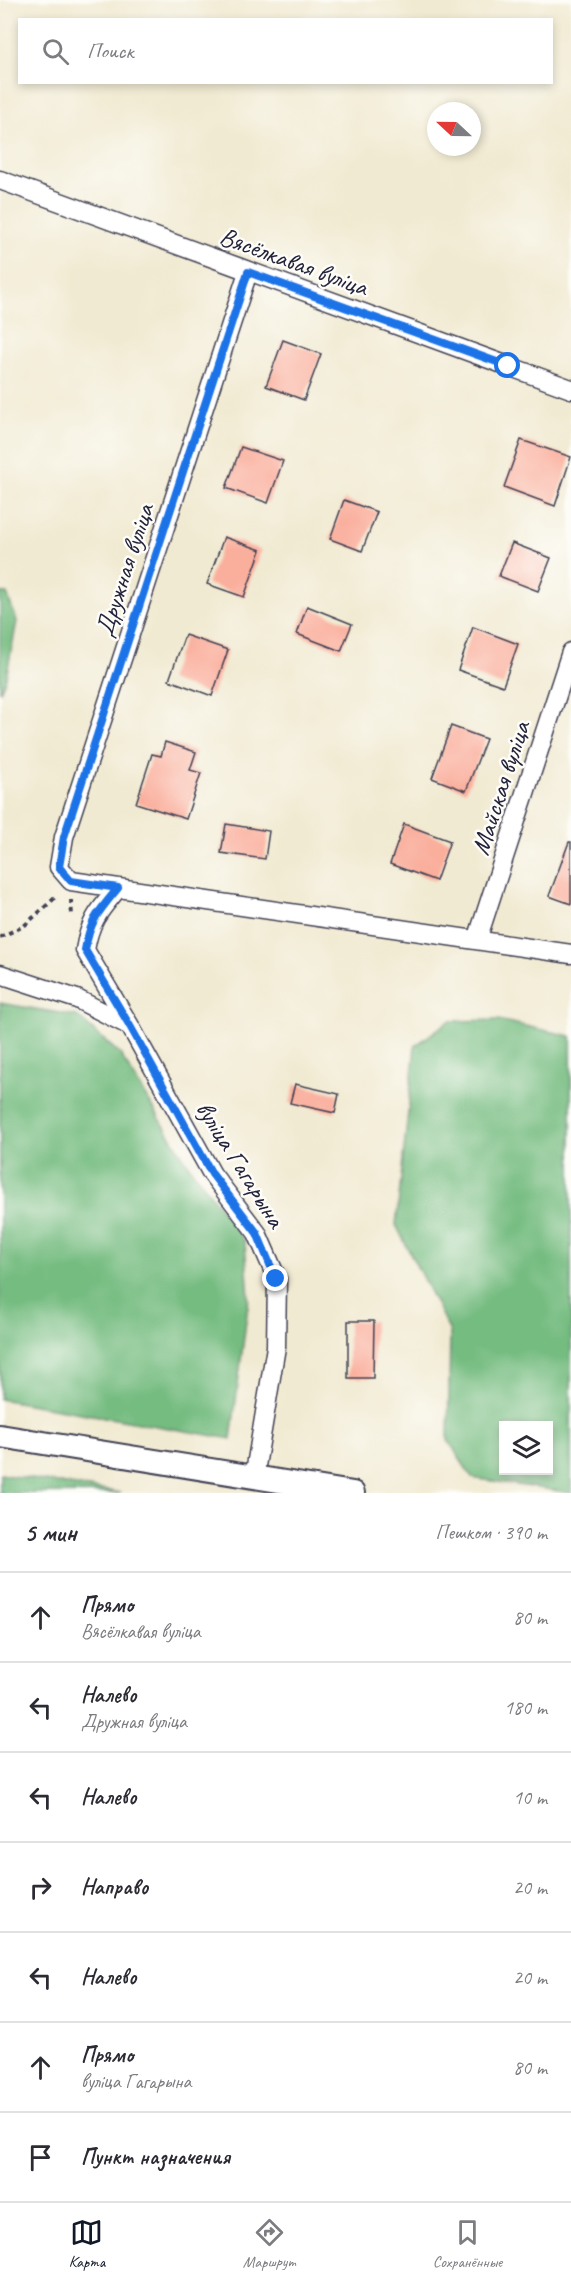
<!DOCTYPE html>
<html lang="ru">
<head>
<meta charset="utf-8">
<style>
  :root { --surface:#fff; --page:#f2f2f3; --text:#2b2b33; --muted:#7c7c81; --line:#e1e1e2; --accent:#111827 }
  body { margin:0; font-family:Caveat,sans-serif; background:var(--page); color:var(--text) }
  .controls { position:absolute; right:18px; bottom:18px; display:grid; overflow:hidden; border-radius:0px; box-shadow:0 3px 9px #0003 }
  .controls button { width:54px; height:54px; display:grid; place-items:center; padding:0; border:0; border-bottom:2px solid var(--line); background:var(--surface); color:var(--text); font:30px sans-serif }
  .compass { position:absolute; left:427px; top:102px; width:54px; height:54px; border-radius:50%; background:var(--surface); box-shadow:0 3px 9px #0003; rotate:292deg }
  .stop { position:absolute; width:18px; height:18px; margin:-14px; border:4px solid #1a73e8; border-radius:50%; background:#fff }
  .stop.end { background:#1a73e8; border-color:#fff; box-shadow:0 2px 6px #0008 }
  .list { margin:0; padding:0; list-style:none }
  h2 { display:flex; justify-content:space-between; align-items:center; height:78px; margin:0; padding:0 24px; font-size:26px }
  h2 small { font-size:20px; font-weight:400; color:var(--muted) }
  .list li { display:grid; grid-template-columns:39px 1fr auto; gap:18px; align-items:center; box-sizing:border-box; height:90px; padding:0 24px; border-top:2px solid var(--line) }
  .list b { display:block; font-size:22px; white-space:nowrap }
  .list p { margin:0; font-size:20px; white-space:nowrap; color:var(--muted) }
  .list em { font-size:20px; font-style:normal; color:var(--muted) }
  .icon { flex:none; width:33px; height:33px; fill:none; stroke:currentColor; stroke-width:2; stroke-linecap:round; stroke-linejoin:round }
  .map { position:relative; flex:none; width:571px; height:1493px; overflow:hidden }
  .search { position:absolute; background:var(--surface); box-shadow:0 3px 9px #0003; left:18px; right:18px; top:18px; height:66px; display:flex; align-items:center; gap:15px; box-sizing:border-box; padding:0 21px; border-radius:0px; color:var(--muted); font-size:22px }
  .sheet { height:708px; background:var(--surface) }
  nav { display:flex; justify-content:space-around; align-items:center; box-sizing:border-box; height:84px; border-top:2px solid var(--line); background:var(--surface); font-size:16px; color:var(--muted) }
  nav a { display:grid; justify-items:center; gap:3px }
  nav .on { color:var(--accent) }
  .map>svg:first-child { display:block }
  .forest { fill:#75bc80; stroke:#4c6f5e; stroke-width:1.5; fill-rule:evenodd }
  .building { fill:#faae9c }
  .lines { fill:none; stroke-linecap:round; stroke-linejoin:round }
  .minor-casing { stroke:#414052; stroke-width:21 }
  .tertiary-casing { stroke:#414052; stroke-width:26 }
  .path { stroke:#414052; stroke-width:4; stroke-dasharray:4.5 4.5; stroke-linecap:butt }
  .minor { stroke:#fff; stroke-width:18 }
  .tertiary { stroke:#fff; stroke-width:22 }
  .route { stroke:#1a73e8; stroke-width:8 }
  .labels { text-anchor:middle; stroke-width:5; stroke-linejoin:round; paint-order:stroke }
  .street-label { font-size:26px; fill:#22223b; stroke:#fdfcf7 }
</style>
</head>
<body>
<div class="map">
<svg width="571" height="1493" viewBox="0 0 571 1493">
  <rect width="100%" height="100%" fill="#fdfcf7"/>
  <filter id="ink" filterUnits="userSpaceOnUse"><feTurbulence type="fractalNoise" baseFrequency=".0167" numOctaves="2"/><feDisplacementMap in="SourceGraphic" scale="12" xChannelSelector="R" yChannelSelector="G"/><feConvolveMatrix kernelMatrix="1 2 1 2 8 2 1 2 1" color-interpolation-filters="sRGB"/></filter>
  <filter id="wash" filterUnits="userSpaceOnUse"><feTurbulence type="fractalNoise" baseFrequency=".008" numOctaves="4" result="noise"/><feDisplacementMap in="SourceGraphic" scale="24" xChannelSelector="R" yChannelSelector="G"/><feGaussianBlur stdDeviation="1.35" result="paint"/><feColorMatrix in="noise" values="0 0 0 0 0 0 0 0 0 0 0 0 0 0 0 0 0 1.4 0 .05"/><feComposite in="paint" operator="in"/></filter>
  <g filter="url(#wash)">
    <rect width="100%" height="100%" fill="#f1ead2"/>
    <!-- forest -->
    <path class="forest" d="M0,592L7,594L17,621L6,678L0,692Z
      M0,1003L77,1016L120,1054L186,1161L245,1242L249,1298L231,1439L0,1399Z
      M498,1020L571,1036V1493L472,1478L448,1440L450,1332L396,1225L415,1046L449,1021ZM504,1426H548V1470H504Z
      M0,1474L121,1493H0Z"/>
    <g id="blocks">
      <!-- building -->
      <path class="building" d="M283,340L321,354L304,400L266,386Z
        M521,440L571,457L555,506L504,487Z
        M241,447L283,461L268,503L226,488Z
        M344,500L377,512L362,551L330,539Z
        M224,537L261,550L244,597L207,584Z
        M512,543L551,558L538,591L499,576Z
        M307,606L352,624L341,651L297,634Z
        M473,627L518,644L503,686L458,670Z
        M185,635L228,650L212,696L169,680Z
        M451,726L486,739L466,791L432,778Z
        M165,742L196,752L190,770L201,773L186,819L136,803L152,754L161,756Z
        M226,824L269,831L265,859L221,853Z
        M404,824L450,841L436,881L390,864Z
        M569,842H571V904L549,896Z
        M295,1084L339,1094L335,1113L290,1103Z
        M348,1321H374L373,1378H348Z"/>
    </g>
  </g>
  <g filter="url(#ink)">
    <use href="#blocks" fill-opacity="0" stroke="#414052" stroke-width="1.5"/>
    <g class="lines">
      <defs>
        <path id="minor" d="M0,180L571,389
          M248,272L64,837L59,867L71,881L571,954
          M118,888C99,911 90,920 85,950L130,1026
          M477,940L571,652
          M0,974L77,999L130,1026L212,1174L257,1233L277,1279L276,1347L254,1478"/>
        <path id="tertiary" d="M0,1436L353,1493"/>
      </defs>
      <!-- minor casing -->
      <use href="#minor" class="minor-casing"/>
      <!-- tertiary casing -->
      <use href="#tertiary" class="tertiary-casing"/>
      <!-- path -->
      <path class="path" d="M71,900L72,917
        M0,937L24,926L57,896"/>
      <!-- minor -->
      <use href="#minor" class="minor"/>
      <!-- tertiary -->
      <use href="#tertiary" class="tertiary"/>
    </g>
  </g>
  <g class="lines" filter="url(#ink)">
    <!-- route -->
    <path class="route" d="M276,1279L257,1233L212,1174L130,1026L85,950C90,920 99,911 118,888L71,881L59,867L64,837L248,272L508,366"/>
  </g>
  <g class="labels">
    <!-- street labels -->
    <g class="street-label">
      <text transform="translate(294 261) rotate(20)" y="9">Вясёлкавая вуліца</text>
      <text transform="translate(124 570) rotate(-72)" y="9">Дружная вуліца</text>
      <text transform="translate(500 788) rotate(-72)" y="9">Майская вуліца</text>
      <text transform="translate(241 1164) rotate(58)" y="9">вуліца Гагарына</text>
    </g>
  </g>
</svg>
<div class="controls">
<button><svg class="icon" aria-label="layers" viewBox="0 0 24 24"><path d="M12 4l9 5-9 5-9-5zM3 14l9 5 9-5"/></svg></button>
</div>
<svg class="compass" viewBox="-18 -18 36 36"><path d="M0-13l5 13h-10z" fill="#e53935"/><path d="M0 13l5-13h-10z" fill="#7c7c81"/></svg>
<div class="stop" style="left:508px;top:366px"></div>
<div class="stop end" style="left:276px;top:1279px"></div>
<div class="search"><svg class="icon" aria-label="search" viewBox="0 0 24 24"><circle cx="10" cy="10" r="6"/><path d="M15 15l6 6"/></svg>Поиск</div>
</div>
<section class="sheet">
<h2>5 мин<small>Пешком · 390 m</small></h2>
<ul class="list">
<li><svg class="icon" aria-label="ahead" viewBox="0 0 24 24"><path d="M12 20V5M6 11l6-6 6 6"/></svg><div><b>Прямо</b><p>Вясёлкавая вуліца</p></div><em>80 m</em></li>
<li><svg class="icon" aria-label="left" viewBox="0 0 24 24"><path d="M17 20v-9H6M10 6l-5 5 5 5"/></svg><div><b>Налево</b><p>Дружная вуліца</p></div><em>180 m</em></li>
<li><svg class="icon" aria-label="left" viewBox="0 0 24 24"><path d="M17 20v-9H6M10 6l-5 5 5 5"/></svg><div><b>Налево</b></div><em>10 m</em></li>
<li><svg class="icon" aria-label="right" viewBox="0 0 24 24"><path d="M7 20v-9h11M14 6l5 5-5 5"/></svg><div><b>Направо</b></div><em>20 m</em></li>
<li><svg class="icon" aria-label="left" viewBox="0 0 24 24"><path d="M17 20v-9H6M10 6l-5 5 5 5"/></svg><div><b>Налево</b></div><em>20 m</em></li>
<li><svg class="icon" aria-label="ahead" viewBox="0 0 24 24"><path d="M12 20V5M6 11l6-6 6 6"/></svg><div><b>Прямо</b><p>вуліца Гагарына</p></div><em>80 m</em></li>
<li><svg class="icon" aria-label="arrive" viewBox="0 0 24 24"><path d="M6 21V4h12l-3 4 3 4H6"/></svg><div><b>Пункт назначения</b></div></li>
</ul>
</section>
<nav>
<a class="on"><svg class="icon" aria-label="map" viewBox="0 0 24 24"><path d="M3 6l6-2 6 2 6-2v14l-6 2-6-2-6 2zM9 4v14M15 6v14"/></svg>Карта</a>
<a><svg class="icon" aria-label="directions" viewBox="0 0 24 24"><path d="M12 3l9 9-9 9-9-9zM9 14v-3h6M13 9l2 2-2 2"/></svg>Маршрут</a>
<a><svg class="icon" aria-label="saved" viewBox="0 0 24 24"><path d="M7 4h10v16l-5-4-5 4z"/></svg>Сохранённые</a>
</nav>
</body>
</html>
